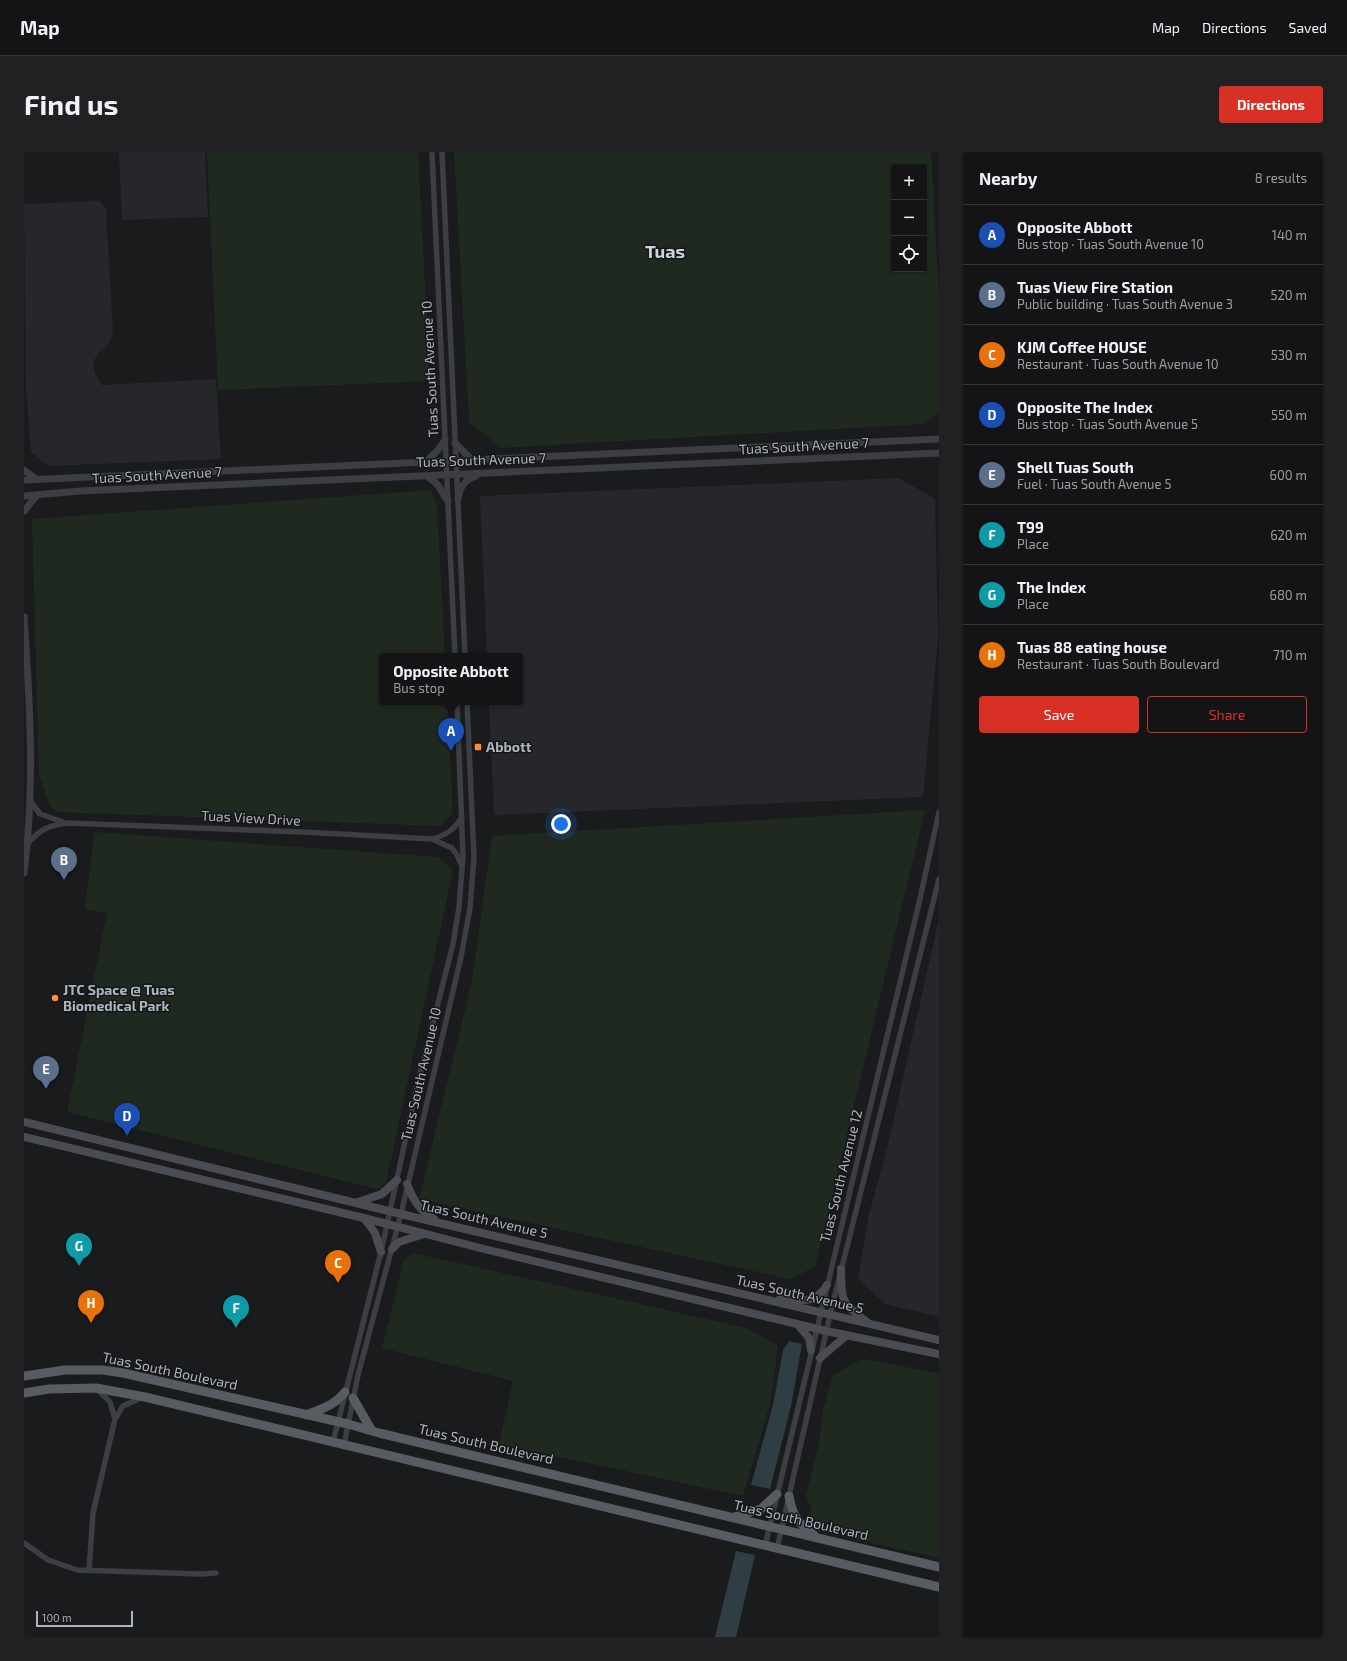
<!DOCTYPE html>
<html lang="en">
<head>
<meta charset="utf-8">
<style>
  :root { --surface:#141416; --page:#212123; --text:#f1f3f6; --muted:#9d9ea1; --line:#333335; --accent:#d93025 }
  body { margin:0; font-family:"Exo 2",sans-serif; background:var(--page); color:var(--text) }
  .controls { position:absolute; right:12px; top:12px; display:grid; overflow:hidden; border-radius:4px; box-shadow:0 1px 3px #0004 }
  .controls button { width:36px; height:36px; display:grid; place-items:center; padding:0; border:0; border-bottom:1px solid var(--line); background:var(--surface); color:var(--text); font:20px sans-serif }
  .scale { position:absolute; left:12px; bottom:10px; width:97px; box-sizing:border-box; padding-left:4px; border:2px solid #acb5bd; border-top:0; font-size:11px; line-height:14px; white-space:nowrap; color:#acb5bd; -webkit-text-stroke:3px #151618; paint-order:stroke }
  .you { position:absolute; left:537px; top:672px; width:14px; height:14px; margin:-10px; border:3px solid #fff; border-radius:50%; background:#1a73e8; box-shadow:0 0 0 6px #1a73e833 }
  .badge { display:grid; place-items:center; width:26px; height:26px; border-radius:50%; background:var(--accent); color:#fff; font-size:13px; font-weight:700 }
  .pin { position:absolute; translate:-50% -33px; filter:drop-shadow(0 1px 2px #0008) }
  .pin::after { content:''; position:absolute; top:21px; width:14px; height:12px; background:inherit; clip-path:polygon(0 0,100% 0,50% 100%) }
  .popup { position:absolute; left:355px; top:501px; width:144px; height:52px; box-sizing:border-box; display:grid; place-content:center; border-radius:4px; background:var(--surface); filter:drop-shadow(0 1px 3px #0005); font-size:13px; white-space:nowrap; color:var(--muted) }
  .popup b { font-size:15px; color:var(--text) }
  .popup::after { content:''; position:absolute; left:50%; top:100%; margin-left:-8px; border:8px solid transparent; border-top-color:var(--surface) }
  .list { margin:0; padding:0; list-style:none }
  h2 { display:flex; justify-content:space-between; align-items:center; height:52px; margin:0; padding:0 16px; font-size:17px }
  h2 small { font-size:13px; font-weight:400; color:var(--muted) }
  .list li { display:grid; grid-template-columns:26px 1fr auto; gap:12px; align-items:center; box-sizing:border-box; height:60px; padding:0 16px; border-top:1px solid var(--line) }
  .list b { display:block; font-size:15px; white-space:nowrap }
  .list p { margin:0; font-size:13px; white-space:nowrap; color:var(--muted) }
  .list em { font-size:13px; font-style:normal; color:var(--muted) }
  .actions { display:flex; gap:8px; padding:12px 16px }
  .actions a { flex:1; padding:9px 0; border:1px solid var(--accent); border-radius:4px; text-align:center; font-size:14px; color:var(--accent) }
  .actions .main { background:var(--accent); color:#fff }
  .icon { flex:none; width:22px; height:22px; fill:none; stroke:currentColor; stroke-width:2; stroke-linecap:round; stroke-linejoin:round }
  .map { position:relative; flex:none; width:915px; height:1485px; overflow:hidden; border-radius:4px }
  header { display:flex; align-items:center; gap:24px; box-sizing:border-box; height:56px; padding:0 20px; background:var(--surface); border-bottom:1px solid var(--line) }
  header strong { font-size:19px }
  nav { display:flex; gap:22px; margin-inline-start:auto; font-size:14px }
  .intro { display:flex; align-items:center; justify-content:space-between; box-sizing:border-box; height:96px; padding:0 24px }
  h1 { margin:0; font-size:28px }
  .button { padding:10px 18px; border-radius:4px; background:var(--accent); color:#fff; font-size:14px; font-weight:700 }
  main { display:flex; gap:24px; padding:0 24px }
  aside { flex:1; background:var(--surface); border-radius:4px; box-shadow:0 1px 3px #0004 }
  .map>svg:first-child { display:block }
  .built { fill:#26272a }
  .green { fill:#202920; fill-rule:evenodd }
  .water { fill:#2f3e43 }
  .lines { fill:none; stroke-linecap:round; stroke-linejoin:round }
  .minor { stroke:#3b3e42; stroke-width:5.5 }
  .tertiary { stroke:#3b3e42; stroke-width:7 }
  .secondary { stroke:#494d53; stroke-width:8 }
  .primary { stroke:#575b62; stroke-width:9 }
  .poi-dot { fill:#ff8f31; stroke:#151618; stroke-width:1.5 }
  .labels { text-anchor:middle; stroke-width:3; stroke-linejoin:round; paint-order:stroke }
  .street-label { font-size:14px; fill:#acb5bd; stroke:#151618 }
  .poi-label { font-size:14px; font-weight:bold; fill:#acb5bd; stroke:#151618; text-anchor:start }
  .district-label { font-size:18px; font-weight:bold; fill:#ced3d9; stroke:#151618 }
</style>
</head>
<body>
<header>
<strong>Map</strong>
<nav><a>Map</a><a>Directions</a><a>Saved</a></nav>
</header>
<div class="intro"><h1>Find us</h1><a class="button">Directions</a></div>
<main>
<div class="map">
<svg width="915" height="1485" viewBox="0 0 915 1485">
  <rect width="100%" height="100%" fill="#1a1b1d"/>
  <!-- built -->
  <path class="built" d="M95,0H181L184,65L98,68Z
    M75,49L82,56L89,180L85,191L73,202L69,212L71,222L78,233L192,227L197,307L24,314L7,300L2,236L0,52Z
    M875,326L911,347L914,486L899,645L470,663L465,550H496V504H463L456,344Z
    M915,767V1165L861,1152L834,1126L845,1062L862,1001Z"/>
  <!-- green -->
  <path class="green" d="M183,0H394L406,229L194,238Z
    M430,0H907L915,145V260L900,272L477,296L445,270ZM870,15H900V117H870Z
    M407,338L413,354L421,504H358V550H423L429,661L417,674L32,660L26,654L15,624L8,367Z
    M901,658L791,1115L766,1127L395,1047L448,829L468,684Z
    M70,680L414,705L429,718L362,1031L353,1037L43,960L83,761L61,757Z
    M389,1101L723,1176L754,1194L747,1249L719,1344L475,1292L489,1229L358,1196L380,1107Z
    M838,1207L915,1221V1406L799,1380L789,1376L781,1367L788,1358L782,1344L794,1296L799,1258L809,1223Z"/>
  <!-- water -->
  <path class="water" d="M765,1189L778,1192L767,1254L746,1337L727,1333L749,1253L759,1198Z
    M712,1399L731,1403L712,1485H691Z"/>
  <g class="lines">
    <!-- minor -->
    <path class="minor" d="M408,0L431,504
      M418,0L441,504
      M7,650L16,662L39,670
      M408,687C422,683 430,678 438,665
      M4,691C17,677 25,673 44,671L279,680L408,687L428,696L433,703L438,714
      M73,1237L86,1250L91,1267
      M309,1290L357,1100L394,930L429,792L435,755L439,704L433,550
      M320,1293L334,1223L377,1062L437,805L446,756L450,705L443,550
      M0,1391L24,1408L53,1418L177,1422L192,1421
      M741,1394L895,751L915,660
      M753,1397L806,1163L915,727
      M65,1419L69,1361L91,1267L99,1254L119,1245"/>
    <!-- tertiary -->
    <path class="tertiary" d="M431,291L447,307
      M403,309L414,298L421,288
      M0,318L12,327
      M403,324L413,332L424,349
      M0,328L915,287
      M0,344L56,339L915,301
      M434,347C436,336 440,327 452,324
      M0,359L13,343
      M0,465C6,550 11,636 0,721"/>
    <!-- secondary -->
    <path class="secondary" d="M0,970L377,1062L915,1188
      M0,985L340,1066L460,1097L802,1179L915,1202
      M383,1032C389,1048 395,1058 410,1067
      M334,1050L358,1042L373,1028
      M340,1066L351,1081L357,1100
      M368,1097L375,1090L400,1082
      M817,1117C818,1150 816,1149 843,1170
      M756,1147C777,1148 791,1153 803,1133
      M774,1173L785,1186L787,1198
      M796,1206L822,1184"/>
    <!-- primary -->
    <path class="primary" d="M0,1224L41,1218H79L99,1221L324,1272L355,1281L915,1415
      M0,1241L25,1237L72,1236L121,1245L915,1435
      M329,1246L348,1279
      M282,1263C298,1257 311,1253 321,1240
      M765,1344C768,1363 774,1371 790,1383
      M710,1365L737,1357L753,1342"/>
  </g>
  <!-- markers -->
  <g class="poi-dot">
    <rect x="450" y="591" width="8" height="8" rx="2"/>
    <circle cx="31" cy="846" r="4"/>
  </g>
  <g class="labels">
    <!-- street labels -->
    <g class="street-label">
      <text transform="translate(406 217) rotate(-93)" y="5">Tuas South Avenue 10</text>
      <text transform="translate(780 294) rotate(-3)" y="5">Tuas South Avenue 7</text>
      <text transform="translate(457 308) rotate(-2)" y="5">Tuas South Avenue 7</text>
      <text transform="translate(133 323) rotate(-3)" y="5">Tuas South Avenue 7</text>
      <text transform="translate(227 666) rotate(3)" y="5">Tuas View Drive</text>
      <text transform="translate(397 922) rotate(-77)" y="5">Tuas South Avenue 10</text>
      <text transform="translate(817 1024) rotate(-76)" y="5">Tuas South Avenue 12</text>
      <text transform="translate(460 1067) rotate(13)" y="5">Tuas South Avenue 5</text>
      <text transform="translate(776 1142) rotate(13)" y="5">Tuas South Avenue 5</text>
      <text transform="translate(146 1219) rotate(12)" y="5">Tuas South Boulevard</text>
      <text transform="translate(462 1292) rotate(13)" y="5">Tuas South Boulevard</text>
      <text transform="translate(777 1368) rotate(13)" y="5">Tuas South Boulevard</text>
    </g>
    <!-- poi labels -->
    <g class="poi-label">
      <text x="462" y="600">Abbott</text>
      <text x="39" y="843">JTC Space @ Tuas<tspan x="39" dy="16">Biomedical Park</tspan></text>
    </g>
    <!-- district labels -->
    <g class="district-label">
      <text x="641" y="106">Tuas</text>
    </g>
  </g>
</svg>
<div class="controls">
<button>+</button>
<button>−</button>
<button><svg class="icon" aria-label="locate" viewBox="0 0 24 24"><circle cx="12" cy="12" r="6"/><path d="M12 2v4M12 18v4M2 12h4M18 12h4"/></svg></button>
</div>
<div class="scale">100 m</div>
<div class="you"></div>
<div class="pin badge" style="left:427px;top:599px;background:#1a4fb4">A</div>
<div class="popup"><b>Opposite Abbott</b>Bus stop</div>
<div class="pin badge" style="left:40px;top:728px;background:#5c6f8a">B</div>
<div class="pin badge" style="left:314px;top:1131px;background:#e8710a">C</div>
<div class="pin badge" style="left:103px;top:984px;background:#1a4fb4">D</div>
<div class="pin badge" style="left:22px;top:937px;background:#5c6f8a">E</div>
<div class="pin badge" style="left:212px;top:1176px;background:#0f9aa8">F</div>
<div class="pin badge" style="left:55px;top:1114px;background:#0f9aa8">G</div>
<div class="pin badge" style="left:67px;top:1171px;background:#e8710a">H</div>
</div>
<aside>
<h2>Nearby<small>8 results</small></h2>
<ul class="list">
<li><span class="badge" style="background:#1a4fb4">A</span><div><b>Opposite Abbott</b><p>Bus stop · Tuas South Avenue 10</p></div><em>140 m</em></li>
<li><span class="badge" style="background:#5c6f8a">B</span><div><b>Tuas View Fire Station</b><p>Public building · Tuas South Avenue 3</p></div><em>520 m</em></li>
<li><span class="badge" style="background:#e8710a">C</span><div><b>KJM Coffee HOUSE</b><p>Restaurant · Tuas South Avenue 10</p></div><em>530 m</em></li>
<li><span class="badge" style="background:#1a4fb4">D</span><div><b>Opposite The Index</b><p>Bus stop · Tuas South Avenue 5</p></div><em>550 m</em></li>
<li><span class="badge" style="background:#5c6f8a">E</span><div><b>Shell Tuas South</b><p>Fuel · Tuas South Avenue 5</p></div><em>600 m</em></li>
<li><span class="badge" style="background:#0f9aa8">F</span><div><b>T99</b><p>Place</p></div><em>620 m</em></li>
<li><span class="badge" style="background:#0f9aa8">G</span><div><b>The Index</b><p>Place</p></div><em>680 m</em></li>
<li><span class="badge" style="background:#e8710a">H</span><div><b>Tuas 88 eating house</b><p>Restaurant · Tuas South Boulevard</p></div><em>710 m</em></li>
</ul>
<div class="actions"><a class="main">Save</a><a>Share</a></div>
</aside>
</main>
</body>
</html>
